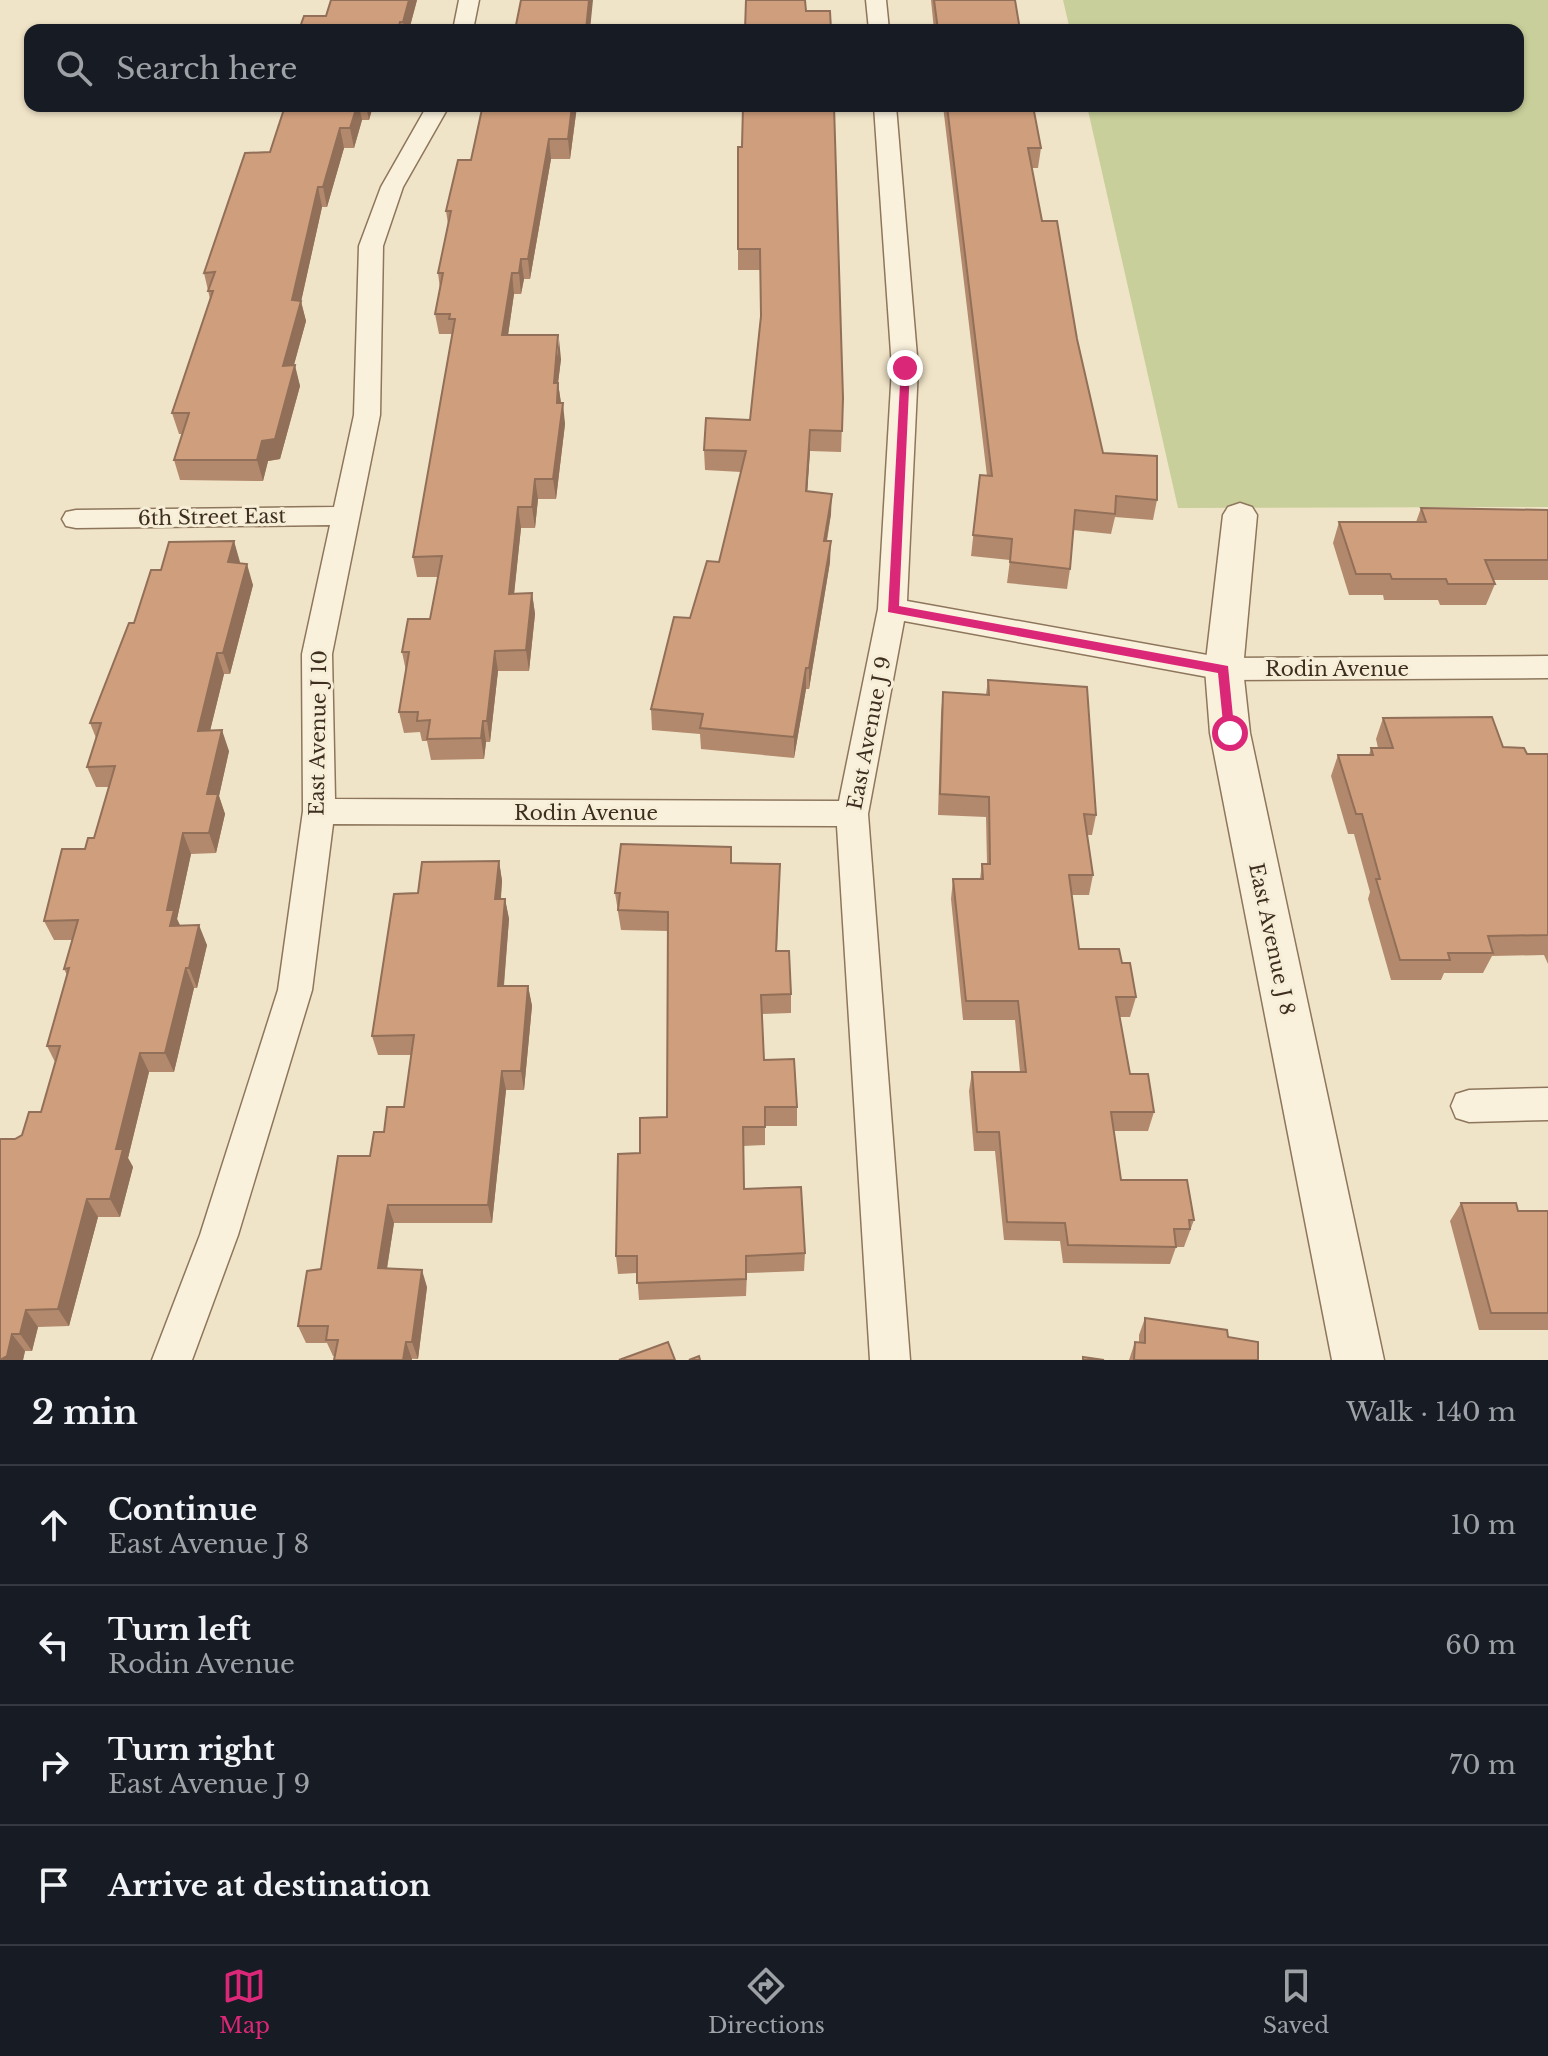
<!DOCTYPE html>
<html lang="en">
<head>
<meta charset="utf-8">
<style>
  :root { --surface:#171b24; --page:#242831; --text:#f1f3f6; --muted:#9ea1a6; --line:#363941; --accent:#db2777 }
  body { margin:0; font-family:"Libre Baskerville",serif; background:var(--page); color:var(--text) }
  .stop { position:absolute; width:24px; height:24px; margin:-18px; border:6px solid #db2777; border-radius:50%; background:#fff }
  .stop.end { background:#db2777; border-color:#fff; box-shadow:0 2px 8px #0008 }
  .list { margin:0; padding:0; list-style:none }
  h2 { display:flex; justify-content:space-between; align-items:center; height:104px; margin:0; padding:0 32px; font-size:34px }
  h2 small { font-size:26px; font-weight:400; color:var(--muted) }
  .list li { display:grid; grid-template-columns:52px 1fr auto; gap:24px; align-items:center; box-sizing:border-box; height:120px; padding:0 32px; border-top:2px solid var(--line) }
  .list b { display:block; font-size:30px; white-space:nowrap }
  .list p { margin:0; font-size:26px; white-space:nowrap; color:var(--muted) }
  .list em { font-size:26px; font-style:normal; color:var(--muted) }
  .icon { flex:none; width:44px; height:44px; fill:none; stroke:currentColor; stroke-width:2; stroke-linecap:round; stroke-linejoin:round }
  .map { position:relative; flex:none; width:1548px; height:1360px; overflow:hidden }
  .search { position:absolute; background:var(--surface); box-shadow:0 2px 6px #0004; left:24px; right:24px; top:24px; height:88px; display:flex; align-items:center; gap:20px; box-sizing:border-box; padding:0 28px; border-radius:16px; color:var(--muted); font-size:30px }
  .sheet { height:584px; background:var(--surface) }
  nav { display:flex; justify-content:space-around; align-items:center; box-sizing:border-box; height:112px; border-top:2px solid var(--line); background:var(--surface); font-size:22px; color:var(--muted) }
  nav a { display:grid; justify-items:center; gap:4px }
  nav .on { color:var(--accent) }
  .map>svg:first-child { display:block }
  .green { fill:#c9cf9b }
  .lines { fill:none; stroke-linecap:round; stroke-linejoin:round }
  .minor-casing { stroke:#8d765c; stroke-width:3 }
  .tertiary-casing { stroke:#8d765c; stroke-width:3 }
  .minor { fill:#faf1dc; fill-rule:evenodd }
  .tertiary { fill:#faf1dc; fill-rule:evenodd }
  .wall { fill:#b2896c }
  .shaded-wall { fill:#916f58 }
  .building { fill:#cf9f7d; stroke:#916f58; stroke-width:2 }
  .route { fill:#db2777 }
  .labels { text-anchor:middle; stroke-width:6; stroke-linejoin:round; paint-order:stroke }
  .street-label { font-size:20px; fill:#3d2e20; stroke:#f7eed8 }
</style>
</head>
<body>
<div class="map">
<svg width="1548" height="1360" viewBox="0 0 1548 1360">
  <rect width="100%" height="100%" fill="#f0e4c8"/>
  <!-- green -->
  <path class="green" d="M1063,0H1548V507L1178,508L1087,106H1518V30H1070Z"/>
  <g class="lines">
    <defs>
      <path id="minor" d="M459,0H479L473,30H453Z
        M866,0H886L889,30H869Z
        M427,106H449L403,187L383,246L380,415L332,654L335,799L839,801L878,609L892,368L874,106H896L918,368L907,601L1224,658L1548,656V678L1224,680L904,621L868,814L910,1360H870L837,826L333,824L312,990L238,1235L192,1360H152L200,1235L278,990L303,811L302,654L330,525L76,528L66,526L62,519L66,512L76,510L334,507L354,415L359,246L381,187Z
        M1548,1088V1120L1469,1122L1456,1118L1451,1106L1456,1094L1469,1090Z"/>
      <path id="tertiary" d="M1240,503L1252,507L1257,515L1243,669L1250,733L1384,1360H1332L1210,733L1205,669L1223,515L1228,507Z"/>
    </defs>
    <!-- minor casing -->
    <use href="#minor" class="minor-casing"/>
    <!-- tertiary casing -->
    <use href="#tertiary" class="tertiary-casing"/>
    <!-- minor -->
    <use href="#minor" class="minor"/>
    <!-- tertiary -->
    <use href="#tertiary" class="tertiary"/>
  </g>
  <!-- wall -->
  <path class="wall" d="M417,0L409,30H299L326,16Z
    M931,0H1015L1020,30H934Z
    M281,106H373L369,120H362L354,148H344L327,207H322L301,301L306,321L294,365L300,386L280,459L268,461L263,481L180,480L174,460L182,434H179L172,413L210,299L204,273L270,152L284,109H282Z
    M488,106H577L570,159H551L530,279H524L521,294H514L508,335L561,359L558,383L561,403L565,424L556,499H538L535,528H521L514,593H532L535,614L529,671H498L490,742H486L484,759L431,760L427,741H422L420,732L404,733L399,712L406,671L402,652L430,619L438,577H417L413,557L452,334H439L435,314L440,289L438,273L448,224L446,211L471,160Z
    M943,106H1033L1041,148L1038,168H1032L1042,221L1077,339L1103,453L1157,500L1153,520L1115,517L1111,534L1073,530L1070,569L1067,589L1007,583L1010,560L971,556L980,475L987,476Z
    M738,147L843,398L841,452L810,451L807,491L831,514L827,541L830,562L809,689H806L794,758L701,749L700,734L652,730L651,709L690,618L719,562L741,472L705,470L704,450L750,420L761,317L760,270H738Z
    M1421,508L1548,510V580H1493L1495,584L1486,605H1440L1438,600H1384L1383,595H1349L1333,543L1339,522H1416Z
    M234,541L239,563L253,585L230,674H224L210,731L229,751L219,796L225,814L216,853L191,854L177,919L180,925L207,945L197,988H194L174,1072H149L128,1158L133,1167L120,1217H98L69,1326L38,1327L32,1351H25L23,1360H0L15,1139L22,1135L41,1112L55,1062L47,1046L67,975L64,969L72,940H54L44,921L85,849L94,838L109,787H96L87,767L96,738L90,723L134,623L161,570Z
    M988,680L1096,815L1092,835H1087L1093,875L1089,895H1071L1079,949L1122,963L1136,997L1130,1017H1119L1130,1074L1154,1112L1148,1131H1114L1121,1180L1194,1220L1184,1247H1176L1170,1264L1063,1263L1060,1241L1004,1240L995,1151H974L969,1091L972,1072H1020L1015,1020H963L951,899L953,879H980L982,864H987L986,817L938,815L941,713L943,692L986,694Z
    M1383,718L1503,747L1527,754H1548V964L1544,955L1492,956L1483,973H1444L1441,980H1391L1368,899L1370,892L1354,834H1348L1331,776L1338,755H1369L1371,748H1378L1376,739Z
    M731,847L732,863L780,864L777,951L791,994V1013L762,1014L764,1060L797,1107V1126H765V1145L743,1146L744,1189L805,1253L804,1271L747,1273L746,1296L639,1300L637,1273L618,1274L616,1256L640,1153L667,1117L668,931L621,930L615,893Z
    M499,861L502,881L501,899H505L509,919L504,986H528L532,1006L524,1090H506L492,1223H394L387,1269L427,1287L418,1359L333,1356L327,1343H306L298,1326L321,1269L370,1156L384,1132L404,1107L411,1055H378L372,1036L418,893Z
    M1461,1203L1518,1211H1548V1330H1479L1450,1221Z
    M1145,1318L1228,1337L1258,1360H1129L1135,1342L1139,1343V1335Z"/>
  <!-- shaded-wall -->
  <path class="shaded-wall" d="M409,0H417L409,30H405L403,22Z
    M589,0H593L590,30H586Z
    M357,106H359L362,120L354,148L350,128Z
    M366,106H373L369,120Z
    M572,106H577L570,159L568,139Z
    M340,128L344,148L327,207L323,187Z
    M549,139L551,159L530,279L528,259Z
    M318,187L322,207L301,302L306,321L288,386L283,366L292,300Z
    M521,259L524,279L521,294L519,273Z
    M512,273L514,294L505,356L502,335Z
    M559,339L561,359L558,383L561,403L559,424L554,383Z
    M295,365L300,386L280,459L268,461L263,481L257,460L262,441Z
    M563,403L565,424L556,499L553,479Z
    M810,430V451L806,512V491Z
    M535,479L538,499L535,528L532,507Z
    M832,494L831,514L823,561L824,541Z
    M518,507L521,528L512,614L509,594Z
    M234,541L240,562L234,583L228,562Z
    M831,541L830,562L809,689V668Z
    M247,564L253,585L230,674L223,653Z
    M532,593L535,614L529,671L526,650Z
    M495,651L498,671L490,742L487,721Z
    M217,653L224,674L205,751L198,731Z
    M806,668V689L794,758V737Z
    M483,721L486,742L484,759L481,738Z
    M222,730L229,751L219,796L225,814L216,853L209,833L207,794Z
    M183,833L191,854L177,919L182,930L170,926L167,910Z
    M499,861L502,881L499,919L495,899Z
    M505,899L509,919L502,1006L498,986Z
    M199,925L207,945L197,988L189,968Z
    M186,968L194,988L174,1072L165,1053Z
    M528,986L532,1006L524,1090L521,1071Z
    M140,1053L149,1072L128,1158L133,1167L120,1217L110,1199L116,1149Z
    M502,1071L506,1090L492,1223L488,1205Z
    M87,1199L98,1217L69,1326L58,1309Z
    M388,1205L394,1223L384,1286L378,1268Z
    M422,1270L427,1287L418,1359L412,1342Z
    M26,1310L38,1327L32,1351L20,1334Z
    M12,1334L25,1351L23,1360H1Z
    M406,1342L412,1359V1360H403Z"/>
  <!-- building -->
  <path class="building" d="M331,0H409L403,22H400L398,30H299L304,16H326Z
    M521,0H589L586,30H515Z
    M746,0H805L806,11H830L831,30H745Z
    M934,0H1015L1020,30H938Z
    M285,106H357L350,128H340L323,187H318L292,300L301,301L283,366L295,365L275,439L262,441L257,460H174L189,413H172L213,291H208L215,272L204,273L245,153L270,152Z
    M488,106H572L568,139H549L528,259H521L519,273H512L502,335H558L554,383H558L557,403H563L553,479H535L532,507H518L509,594L532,593L526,650L495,651L487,721H483L481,738L427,739L430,720L417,721L418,712H399L409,652H402L408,619H430L442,556L413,557L455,319H449L450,314H435L443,273H438L451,211H446L458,160H471L482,109H487Z
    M743,106H834L843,398L842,431L810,430L806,491L832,494L824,541H831L809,668H806L794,737L700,728L703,714L651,709L674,617L690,618L707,561L719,562L746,451L704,450L706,418L750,420L761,316L760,249H738V147H742Z
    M947,106H1033L1041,148H1028L1042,221H1057L1077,339L1103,453L1157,456V500L1116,496L1115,514L1075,510L1070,569L1010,562L1012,539L973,535L980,475L992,476Z
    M1421,508L1548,510V560H1485L1495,584H1448L1446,579H1392L1390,574H1356L1339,522H1426Z
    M234,541L228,562L247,564L223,653H217L198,731L222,730L207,794H218L209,833H183L167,910H174L170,926L199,925L189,968H186L165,1053H140L116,1149H123L110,1199H87L58,1309L26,1310L20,1334H12L7,1356L0,1360V1139H15L22,1135L29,1112H41L60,1046H47L69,968L64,969L78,920L44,921L62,849H85L88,838H94L115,766L87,767L101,723H90L129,623H134L151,570H161L169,542Z
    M988,680L1087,687L1096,815L1084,814L1093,875H1069L1079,949H1119L1122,963H1130L1136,997H1116L1130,1074H1148L1154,1112H1111L1121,1180H1187L1194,1220H1189L1190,1229H1174L1176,1247L1068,1245L1065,1223L1007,1222L999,1132H977L972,1072H1026L1018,1001H966L953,879H983L982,864H990L989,797L940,794L943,692L989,695Z
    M1492,717L1503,747L1524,748L1527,754H1548V935L1488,936L1493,953H1448L1450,960H1400L1376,879H1380L1362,814H1356L1338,755H1373L1371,748H1393L1383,718Z
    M621,844L731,847V863L780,864L776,951H789L791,994L761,995L764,1060L794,1059L797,1107H765V1127H743L744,1189L801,1187L805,1253L746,1256V1279L637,1283V1256H616L618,1154L640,1153V1118L667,1117L668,912L618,910L620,893H615Z
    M499,861L495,899H505L498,986H528L521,1071H502L488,1205H388L378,1268L422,1270L412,1342H406L403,1360H334L338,1340H326L328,1326H298L307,1271L321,1269L338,1156H370L374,1132H384L387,1107H404L414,1035L372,1036L394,894L418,893L422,862Z
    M1461,1203H1516L1518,1211H1548V1313H1491Z
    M1145,1318L1227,1330L1228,1337L1258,1342V1360H1134L1135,1342L1145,1343Z
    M668,1342L675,1360H619Z
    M699,1356L700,1360H689Z
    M1083,1357L1104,1360H1083Z"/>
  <!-- route -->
  <path class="route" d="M901,365L910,368L899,606L1228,666L1235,737H1226L1224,733L1218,673L888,612Z"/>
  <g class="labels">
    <!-- street labels -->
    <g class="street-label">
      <text transform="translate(212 517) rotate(-1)" y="7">6th Street East</text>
      <text x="1337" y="676">Rodin Avenue</text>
      <text transform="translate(318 733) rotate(-89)" y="7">East Avenue J 10</text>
      <text transform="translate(869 733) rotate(-79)" y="7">East Avenue J 9</text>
      <text x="586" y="820">Rodin Avenue</text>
      <text transform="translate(1272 939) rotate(78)" y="7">East Avenue J 8</text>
    </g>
  </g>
</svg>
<div class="stop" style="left:1230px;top:733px"></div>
<div class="stop end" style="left:905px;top:368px"></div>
<div class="search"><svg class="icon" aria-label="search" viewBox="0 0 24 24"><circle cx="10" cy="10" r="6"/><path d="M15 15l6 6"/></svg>Search here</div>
</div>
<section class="sheet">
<h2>2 min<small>Walk · 140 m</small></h2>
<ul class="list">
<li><svg class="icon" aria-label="ahead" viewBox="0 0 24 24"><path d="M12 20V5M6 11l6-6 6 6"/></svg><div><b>Continue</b><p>East Avenue J 8</p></div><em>10 m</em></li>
<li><svg class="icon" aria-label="left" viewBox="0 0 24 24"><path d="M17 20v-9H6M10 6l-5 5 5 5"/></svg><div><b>Turn left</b><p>Rodin Avenue</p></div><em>60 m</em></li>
<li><svg class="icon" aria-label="right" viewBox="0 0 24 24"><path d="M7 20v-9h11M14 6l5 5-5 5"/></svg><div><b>Turn right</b><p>East Avenue J 9</p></div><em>70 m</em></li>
<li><svg class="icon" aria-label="arrive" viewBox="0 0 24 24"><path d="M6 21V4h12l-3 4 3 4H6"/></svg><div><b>Arrive at destination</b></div></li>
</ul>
</section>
<nav>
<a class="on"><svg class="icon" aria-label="map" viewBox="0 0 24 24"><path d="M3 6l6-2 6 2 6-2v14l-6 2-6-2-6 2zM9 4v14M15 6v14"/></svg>Map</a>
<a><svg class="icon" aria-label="directions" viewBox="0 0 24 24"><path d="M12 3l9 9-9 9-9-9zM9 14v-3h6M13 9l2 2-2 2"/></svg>Directions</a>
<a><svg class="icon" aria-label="saved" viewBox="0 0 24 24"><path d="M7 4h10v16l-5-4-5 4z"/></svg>Saved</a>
</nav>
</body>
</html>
